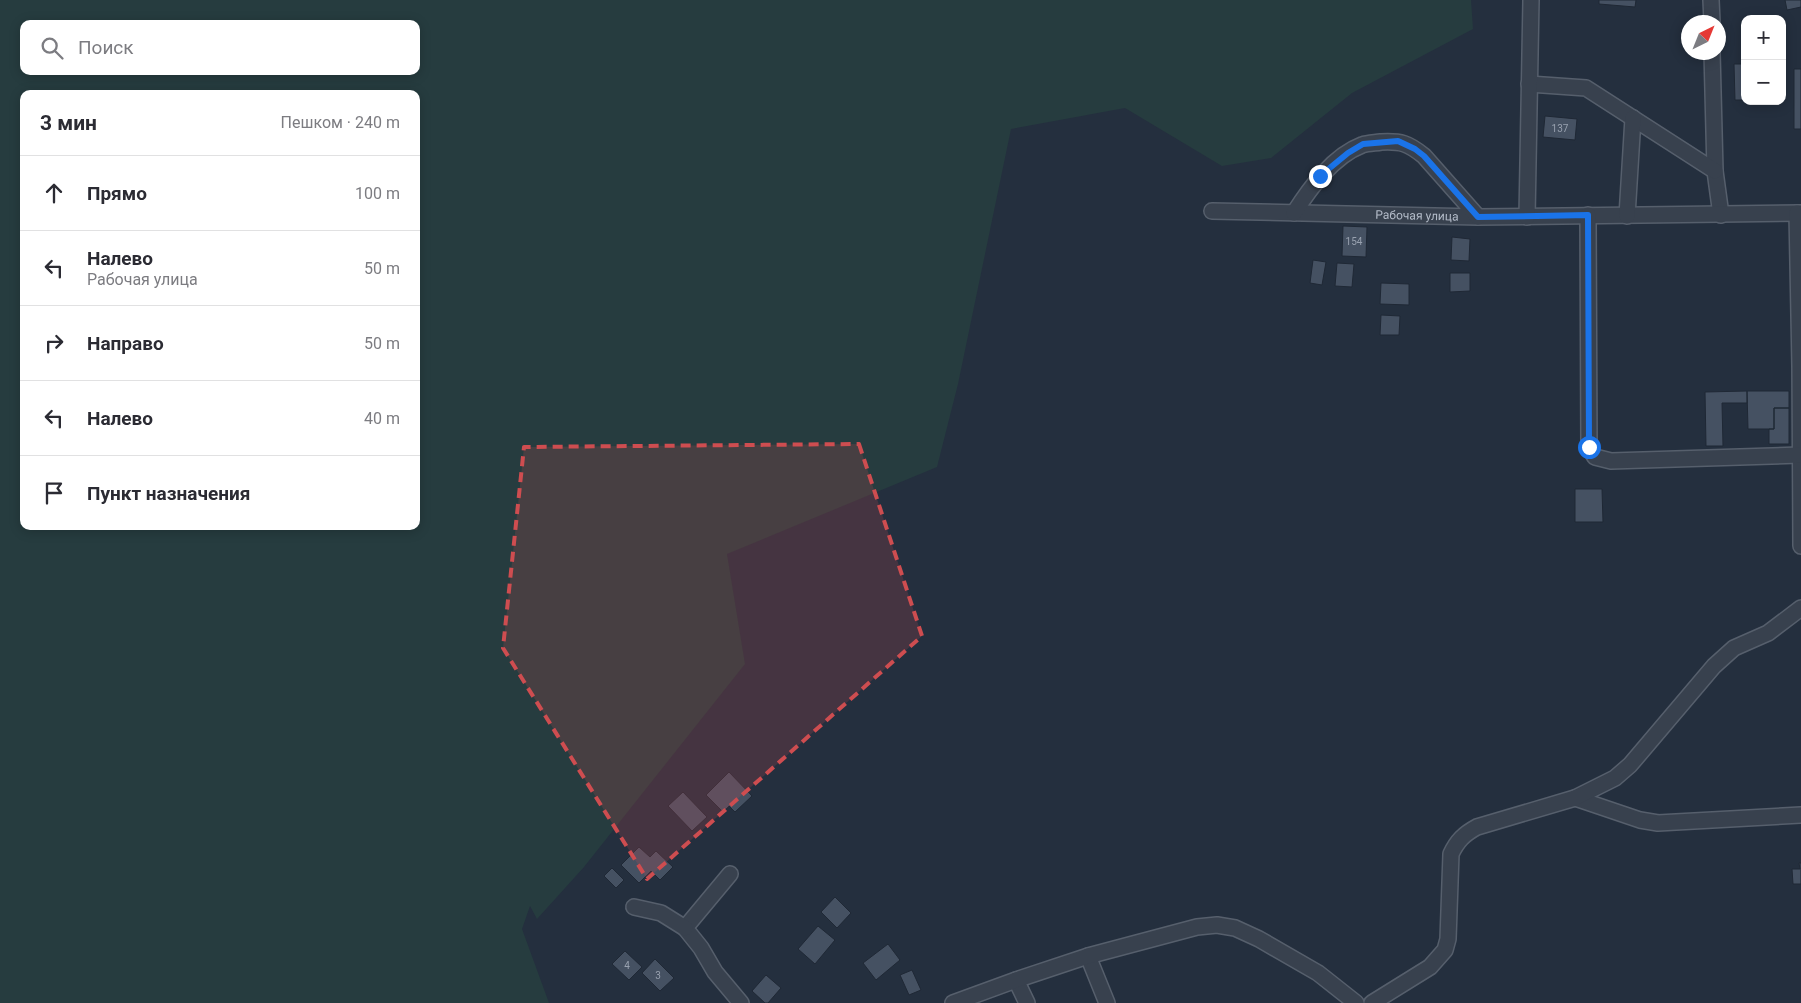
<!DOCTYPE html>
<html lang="ru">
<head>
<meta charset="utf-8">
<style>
  :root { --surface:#fff; --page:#f7f7f7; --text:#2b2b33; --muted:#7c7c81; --line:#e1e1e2 }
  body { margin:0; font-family:Roboto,sans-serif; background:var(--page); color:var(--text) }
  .controls { position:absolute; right:15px; top:15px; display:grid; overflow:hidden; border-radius:10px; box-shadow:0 2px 12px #0003 }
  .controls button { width:45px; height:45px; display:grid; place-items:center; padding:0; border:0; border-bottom:1px solid var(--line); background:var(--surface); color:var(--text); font:25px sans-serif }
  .compass { position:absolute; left:1681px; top:15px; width:45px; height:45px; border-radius:50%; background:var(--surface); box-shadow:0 2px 12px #0003; rotate:43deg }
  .stop { position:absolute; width:15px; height:15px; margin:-11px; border:4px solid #1a73e8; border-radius:50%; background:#fff }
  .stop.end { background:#1a73e8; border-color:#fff; box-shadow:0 1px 5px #0008 }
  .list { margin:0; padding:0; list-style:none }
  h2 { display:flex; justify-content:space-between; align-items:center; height:65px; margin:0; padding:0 20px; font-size:21px }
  h2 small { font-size:16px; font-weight:400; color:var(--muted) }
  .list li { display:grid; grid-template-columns:32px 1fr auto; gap:15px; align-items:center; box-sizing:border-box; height:75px; padding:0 20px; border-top:1px solid var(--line) }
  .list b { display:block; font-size:19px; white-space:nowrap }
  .list p { margin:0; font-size:16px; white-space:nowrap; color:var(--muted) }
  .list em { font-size:16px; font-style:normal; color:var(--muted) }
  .icon { flex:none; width:28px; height:28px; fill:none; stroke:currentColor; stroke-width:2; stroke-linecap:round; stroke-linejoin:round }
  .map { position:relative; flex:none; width:1801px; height:1003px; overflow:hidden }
  .search { position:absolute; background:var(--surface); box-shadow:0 2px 12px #0003; left:20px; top:20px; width:400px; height:55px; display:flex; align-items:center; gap:12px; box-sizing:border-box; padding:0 18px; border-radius:10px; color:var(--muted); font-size:19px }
  .panel { position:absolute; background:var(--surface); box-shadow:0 2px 12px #0003; left:20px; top:90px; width:400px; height:440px; border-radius:10px }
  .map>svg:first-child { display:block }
  .green { fill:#263c3f; fill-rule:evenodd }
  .building { fill:#455162; stroke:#1f2835 }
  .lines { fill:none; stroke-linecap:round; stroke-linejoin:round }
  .minor-casing { stroke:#565f6c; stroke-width:18 }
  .minor { stroke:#38414e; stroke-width:15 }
  .route { stroke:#1a73e8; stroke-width:6 }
  .marked { fill:#ce4d50; fill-opacity:0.2; stroke:#ce4d50; stroke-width:4; stroke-dasharray:10 6; stroke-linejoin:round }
  .labels { text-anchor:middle; stroke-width:4; stroke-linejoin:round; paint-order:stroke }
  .number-label { font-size:10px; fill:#98a1af }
  .street-label { font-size:12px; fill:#b4bcc9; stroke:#1d2633 }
</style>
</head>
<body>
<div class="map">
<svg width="1801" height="1003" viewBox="0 0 1801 1003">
  <rect width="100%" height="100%" fill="#242f3e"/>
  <!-- green -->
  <path class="green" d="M0,0H1471L1473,29L1352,93L1271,158L1222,166L1125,108L1011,129L958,384L937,467L727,554L745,664L584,867L537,919L530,906L522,929L549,1003H0ZM24,24H416V71H24ZM24,94H416V526H24Z"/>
  <!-- building -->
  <path class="building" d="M1599,0H1636L1635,7L1599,4Z
    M1785,0H1801V7L1787,10Z
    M1734,64H1745V100H1735Z
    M1794,69H1801V129H1794Z
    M1545,116L1577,119L1575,140L1543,137Z
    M1343,226L1367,227L1366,257L1342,256Z
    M1452,237L1470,239L1469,261L1451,260Z
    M1313,260L1326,262L1322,285L1310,283Z
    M1337,263L1354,264L1352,287L1335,286Z
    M1450,273H1470V291L1450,292Z
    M1381,283L1409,284V305L1380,304Z
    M1381,315L1400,316L1399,335H1380Z
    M1747,391H1789V408H1774V429H1748Z
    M1747,391V403H1722L1723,446H1706L1705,392Z
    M1774,408H1789V444H1769V429H1774Z
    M1575,489H1602L1603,522H1575Z
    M729,772L752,796L735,812L729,806L723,812L706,795Z
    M683,792L707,817L692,831L668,806Z
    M639,847L650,857L656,851L673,867L660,880L651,871L639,883L621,865Z
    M1799,863H1801V884H1793L1792,869H1800Z
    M612,868L624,880L616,888L604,876Z
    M835,897L851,913L837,928L821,912Z
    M818,926L835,940L815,964L798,949Z
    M888,944L900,960L876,980L863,963Z
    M625,951L642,967L629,980L612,964Z
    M655,959L674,978L660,991L642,973Z
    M912,970L921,990L909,995L900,975Z
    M766,975L781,988L768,1003H765L752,991Z"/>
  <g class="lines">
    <defs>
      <g id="minor">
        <path d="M1711,0L1712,22"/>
        <path d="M1712,52L1715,171L1721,215"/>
        <path d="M1529,84L1586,88L1715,171"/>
        <path id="s1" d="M1212,211L1478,217L1801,213"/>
        <path d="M1294,213C1310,188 1333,156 1362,145C1368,143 1375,143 1381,142C1401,141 1408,143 1424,156L1478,217"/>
        <path d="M1797,213L1800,366L1801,546"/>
        <path d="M1588,215L1589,447L1595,457L1611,461L1800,455"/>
        <path d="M1627,216L1633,118"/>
        <path d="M1527,217L1531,0"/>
        <path d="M1575,798L1640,820L1658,823L1801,815"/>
        <path d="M730,874L685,928L701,948L715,972L741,1003"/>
        <path d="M634,907L661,913L685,928"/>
        <path d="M1088,956L1107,1003"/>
        <path d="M1016,980L1027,1003"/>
        <path d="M953,1003L1016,980L1088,956L1197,927L1217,925L1235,928L1259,939L1318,973L1356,1003"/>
        <path d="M1372,1003L1430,967L1445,950L1448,939L1451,854C1457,841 1464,834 1477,827L1575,798L1615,778L1630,765L1714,666L1734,648L1768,633L1801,608"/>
      </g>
    </defs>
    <!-- minor casing -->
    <use href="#minor" class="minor-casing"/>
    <!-- minor -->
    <use href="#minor" class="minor"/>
  </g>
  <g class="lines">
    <!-- route -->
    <path class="route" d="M1320,176L1348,153L1363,144L1398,141L1415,149L1424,156L1478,217L1588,215L1589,447"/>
  </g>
  <!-- marked area -->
  <path class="marked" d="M859,444L922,636L647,879L503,648L524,447Z"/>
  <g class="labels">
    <!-- number labels -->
    <g class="number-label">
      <text x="1560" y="132">137</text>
      <text x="1354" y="245">154</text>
      <text x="627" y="969">4</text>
      <text x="658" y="979">3</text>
    </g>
    <!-- street labels -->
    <g class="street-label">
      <text dy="4" stroke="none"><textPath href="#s1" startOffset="205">Рабочая улица</textPath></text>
    </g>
  </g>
</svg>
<div class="controls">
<button>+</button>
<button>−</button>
</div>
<svg class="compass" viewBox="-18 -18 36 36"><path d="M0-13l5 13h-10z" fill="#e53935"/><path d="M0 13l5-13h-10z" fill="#7c7c81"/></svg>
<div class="stop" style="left:1589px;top:447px"></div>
<div class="stop end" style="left:1320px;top:176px"></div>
<div class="search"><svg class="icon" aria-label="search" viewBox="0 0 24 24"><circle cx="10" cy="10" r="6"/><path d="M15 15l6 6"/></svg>Поиск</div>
<section class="panel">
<h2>3 мин<small>Пешком · 240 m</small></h2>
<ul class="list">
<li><svg class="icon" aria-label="ahead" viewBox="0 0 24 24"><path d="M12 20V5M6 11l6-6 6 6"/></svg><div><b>Прямо</b></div><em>100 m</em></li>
<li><svg class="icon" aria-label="left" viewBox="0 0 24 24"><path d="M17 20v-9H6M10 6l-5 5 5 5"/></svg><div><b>Налево</b><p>Рабочая улица</p></div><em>50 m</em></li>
<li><svg class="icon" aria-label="right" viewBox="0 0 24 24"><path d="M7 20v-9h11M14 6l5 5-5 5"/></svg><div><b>Направо</b></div><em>50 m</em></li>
<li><svg class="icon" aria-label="left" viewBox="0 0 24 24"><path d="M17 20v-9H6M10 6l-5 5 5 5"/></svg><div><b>Налево</b></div><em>40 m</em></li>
<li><svg class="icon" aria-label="arrive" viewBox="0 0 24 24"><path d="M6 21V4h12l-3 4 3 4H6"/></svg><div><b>Пункт назначения</b></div></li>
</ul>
</section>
</div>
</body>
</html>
